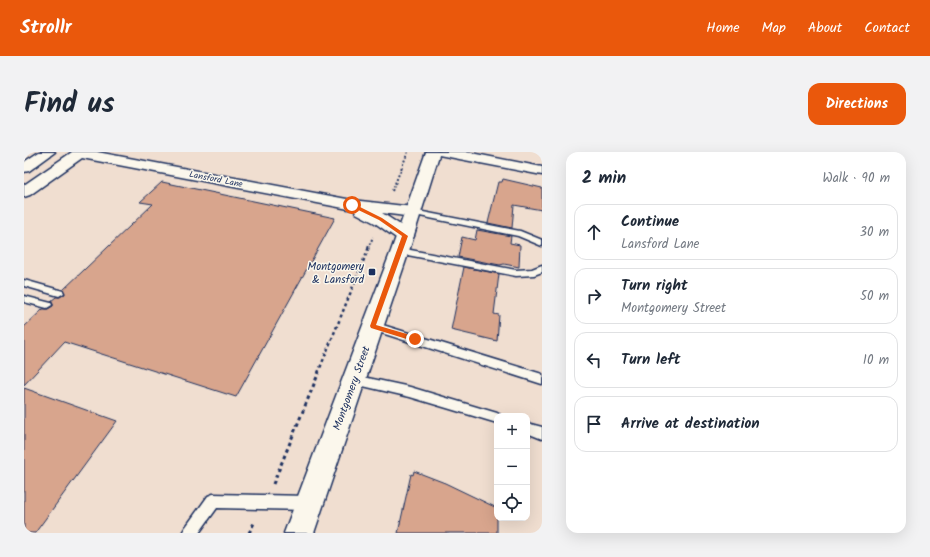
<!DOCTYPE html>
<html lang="en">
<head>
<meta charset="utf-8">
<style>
  :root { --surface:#fff; --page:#f2f2f3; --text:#1f2937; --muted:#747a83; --line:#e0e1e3; --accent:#ea580c }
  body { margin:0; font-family:Kalam,sans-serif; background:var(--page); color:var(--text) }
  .controls { position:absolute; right:12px; bottom:12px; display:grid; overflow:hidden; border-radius:8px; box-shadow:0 4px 16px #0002 }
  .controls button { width:36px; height:36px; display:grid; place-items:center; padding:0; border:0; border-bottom:1px solid var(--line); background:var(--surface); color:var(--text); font:20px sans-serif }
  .stop { position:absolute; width:12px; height:12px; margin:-9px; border:3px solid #ea580c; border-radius:50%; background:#fff }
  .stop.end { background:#ea580c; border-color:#fff; box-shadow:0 1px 4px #0008 }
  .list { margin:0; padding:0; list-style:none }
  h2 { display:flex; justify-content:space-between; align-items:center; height:52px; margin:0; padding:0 16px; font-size:17px }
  h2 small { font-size:13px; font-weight:400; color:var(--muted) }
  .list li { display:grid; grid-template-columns:26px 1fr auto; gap:12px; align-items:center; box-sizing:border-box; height:56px; margin:0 8px 8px; padding:0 8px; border:1px solid var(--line); border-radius:12px }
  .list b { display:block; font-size:15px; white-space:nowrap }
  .list p { margin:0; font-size:13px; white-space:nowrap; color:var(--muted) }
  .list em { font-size:13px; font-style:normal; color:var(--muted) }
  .icon { flex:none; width:22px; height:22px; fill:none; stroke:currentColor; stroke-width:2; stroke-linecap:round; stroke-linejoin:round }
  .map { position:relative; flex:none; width:518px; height:381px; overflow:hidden; border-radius:12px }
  header { display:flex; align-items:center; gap:24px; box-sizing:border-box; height:56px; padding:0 20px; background:var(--accent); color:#fff }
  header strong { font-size:19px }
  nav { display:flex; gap:22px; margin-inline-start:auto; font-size:14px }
  .intro { display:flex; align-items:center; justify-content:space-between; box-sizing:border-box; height:96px; padding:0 24px }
  h1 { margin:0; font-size:28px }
  .button { padding:10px 18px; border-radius:12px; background:var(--accent); color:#fff; font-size:14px; font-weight:700 }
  main { display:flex; gap:24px; padding:0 24px }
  aside { flex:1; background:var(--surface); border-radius:12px; box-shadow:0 4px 16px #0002 }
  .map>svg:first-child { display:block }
  .building { fill:#d8a58d; stroke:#1b2f5e }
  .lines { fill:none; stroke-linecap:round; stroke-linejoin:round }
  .service-casing { stroke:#1b2f5e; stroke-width:3 }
  .minor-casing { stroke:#1b2f5e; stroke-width:3 }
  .secondary-casing { stroke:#1b2f5e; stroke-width:3 }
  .path-far2 { stroke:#1b2f5e; stroke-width:2; stroke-dasharray:2 2; stroke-linecap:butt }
  .path-far1 { stroke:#1b2f5e; stroke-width:2.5; stroke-dasharray:3 3; stroke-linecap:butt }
  .path { stroke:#1b2f5e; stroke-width:3; stroke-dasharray:3.5 3.5; stroke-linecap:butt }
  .service { fill:#fbf7ec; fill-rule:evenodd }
  .minor { fill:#fbf7ec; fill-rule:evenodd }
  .secondary { fill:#fbf7ec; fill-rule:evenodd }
  .route { fill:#ea580c }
  .poi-dot { fill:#1b2f5e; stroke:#fbf7ec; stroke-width:1.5 }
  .labels { text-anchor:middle; stroke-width:3; stroke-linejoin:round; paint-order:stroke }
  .far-street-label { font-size:9px; fill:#1b2f5e; stroke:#fbf7ec }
  .poi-label { font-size:11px; fill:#1b2f5e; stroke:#fbf7ec; text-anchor:end }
  .street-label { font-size:11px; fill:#1b2f5e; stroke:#fbf7ec }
</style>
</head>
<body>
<header>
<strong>Strollr</strong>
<nav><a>Home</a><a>Map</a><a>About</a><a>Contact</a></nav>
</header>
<div class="intro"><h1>Find us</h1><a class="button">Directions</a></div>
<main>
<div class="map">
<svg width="518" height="381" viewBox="0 0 518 381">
  <rect width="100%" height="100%" fill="#f0ded0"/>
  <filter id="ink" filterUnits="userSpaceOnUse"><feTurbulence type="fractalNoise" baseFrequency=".025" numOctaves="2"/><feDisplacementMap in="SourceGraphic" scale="8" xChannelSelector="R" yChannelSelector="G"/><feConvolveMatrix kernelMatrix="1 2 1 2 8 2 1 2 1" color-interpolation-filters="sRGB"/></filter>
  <g filter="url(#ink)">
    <!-- building -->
    <path class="building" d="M479,27L518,36V58L490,53L488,76L464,71L474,30H478Z
      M138,30L311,66L212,245L40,190L0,233V175L19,157H24L29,154V152L27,149L32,145H36L41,142L39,138L129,52L116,50Z
      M453,78L487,84L486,91L496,93L495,115L480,112L476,113L434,105L438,85L451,88Z
      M440,115L475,122L470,162L475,163L473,189L427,178Z
      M0,236L93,269L11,381H0Z
      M390,319L421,331L473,356V381H374L387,322L389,323Z"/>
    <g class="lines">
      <defs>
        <path id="service" d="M386,58H389L496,79L518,88V94L494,84L386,62L385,60Z
          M376,96L492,118L508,117L518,113V120L510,123L492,124L373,101L371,99Z
          M0,128L39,139L40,141L35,144L0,134Z
          M0,144L27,151L28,153L23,156L0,150Z
          M349,170L518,222V232L345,177L344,174L345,171Z
          M330,223L386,235L473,261L478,264H473V271L386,245L326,231L324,228L326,225Z
          M503,271L518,275V287L503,281Z
          M189,342L284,344L289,346L291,351L289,356L284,358L193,356L175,381H158L161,376L184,344Z"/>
        <path id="minor" d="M15,0H31L5,19L0,20V10Z
          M48,0H73L328,48L389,55L395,57L397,60L395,63L389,65L358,61L387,80L390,84L387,88L381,89L375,88L351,71L332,61L330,58L58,6L6,43L0,45V33Z
          M413,0H442L518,15V23L420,4L415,3Z"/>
        <path id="secondary" d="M402,0H416L385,99L290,381H260L367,99Z"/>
      </defs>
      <!-- service casing -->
      <use href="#service" class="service-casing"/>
      <!-- minor casing -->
      <use href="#minor" class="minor-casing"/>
      <!-- secondary casing -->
      <use href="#secondary" class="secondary-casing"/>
      <!-- path-far2 -->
      <path class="path-far2" d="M368,39L384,0
        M344,96L349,85"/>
      <!-- path-far1 -->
      <path class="path-far1" d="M294,221L345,95"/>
      <!-- path -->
      <path class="path" d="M249,332L295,220
        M225,381L231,369"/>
      <!-- service -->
      <use href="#service" class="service"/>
      <!-- minor -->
      <use href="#minor" class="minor"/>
      <!-- secondary -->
      <use href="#secondary" class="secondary"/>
    </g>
  </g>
  <!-- route -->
  <path class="route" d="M328,51L358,66L384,84L352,173L393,185V189H389L347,176L346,174L378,84L355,68L326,54Z"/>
  <!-- markers -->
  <rect class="poi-dot" x="344" y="116" width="8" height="8" rx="2"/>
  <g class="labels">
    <!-- far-street labels -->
    <g class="far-street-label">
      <text transform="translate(192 27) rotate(11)" y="3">Lansford Lane</text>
    </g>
    <!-- poi labels -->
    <g class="poi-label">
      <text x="340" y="118">Montgomery<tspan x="340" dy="13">&amp; Lansford</tspan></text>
    </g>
    <!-- street labels -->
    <g class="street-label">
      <text transform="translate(327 236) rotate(-70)" y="4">Montgomery Street</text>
    </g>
  </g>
</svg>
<div class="controls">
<button>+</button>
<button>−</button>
<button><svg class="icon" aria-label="locate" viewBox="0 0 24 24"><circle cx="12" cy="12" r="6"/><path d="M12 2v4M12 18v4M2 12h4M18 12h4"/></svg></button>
</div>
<div class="stop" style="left:328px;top:53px"></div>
<div class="stop end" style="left:391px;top:187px"></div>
</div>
<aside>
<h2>2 min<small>Walk · 90 m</small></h2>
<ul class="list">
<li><svg class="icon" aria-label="ahead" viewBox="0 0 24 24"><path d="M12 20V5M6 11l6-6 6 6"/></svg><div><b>Continue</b><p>Lansford Lane</p></div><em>30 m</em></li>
<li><svg class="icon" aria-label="right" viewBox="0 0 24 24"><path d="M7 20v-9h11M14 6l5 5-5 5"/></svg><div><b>Turn right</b><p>Montgomery Street</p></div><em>50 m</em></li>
<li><svg class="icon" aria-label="left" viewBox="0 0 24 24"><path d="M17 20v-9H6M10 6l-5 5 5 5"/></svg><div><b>Turn left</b></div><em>10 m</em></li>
<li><svg class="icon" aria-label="arrive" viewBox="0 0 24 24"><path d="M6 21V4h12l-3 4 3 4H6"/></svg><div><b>Arrive at destination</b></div></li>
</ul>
</aside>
</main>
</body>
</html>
